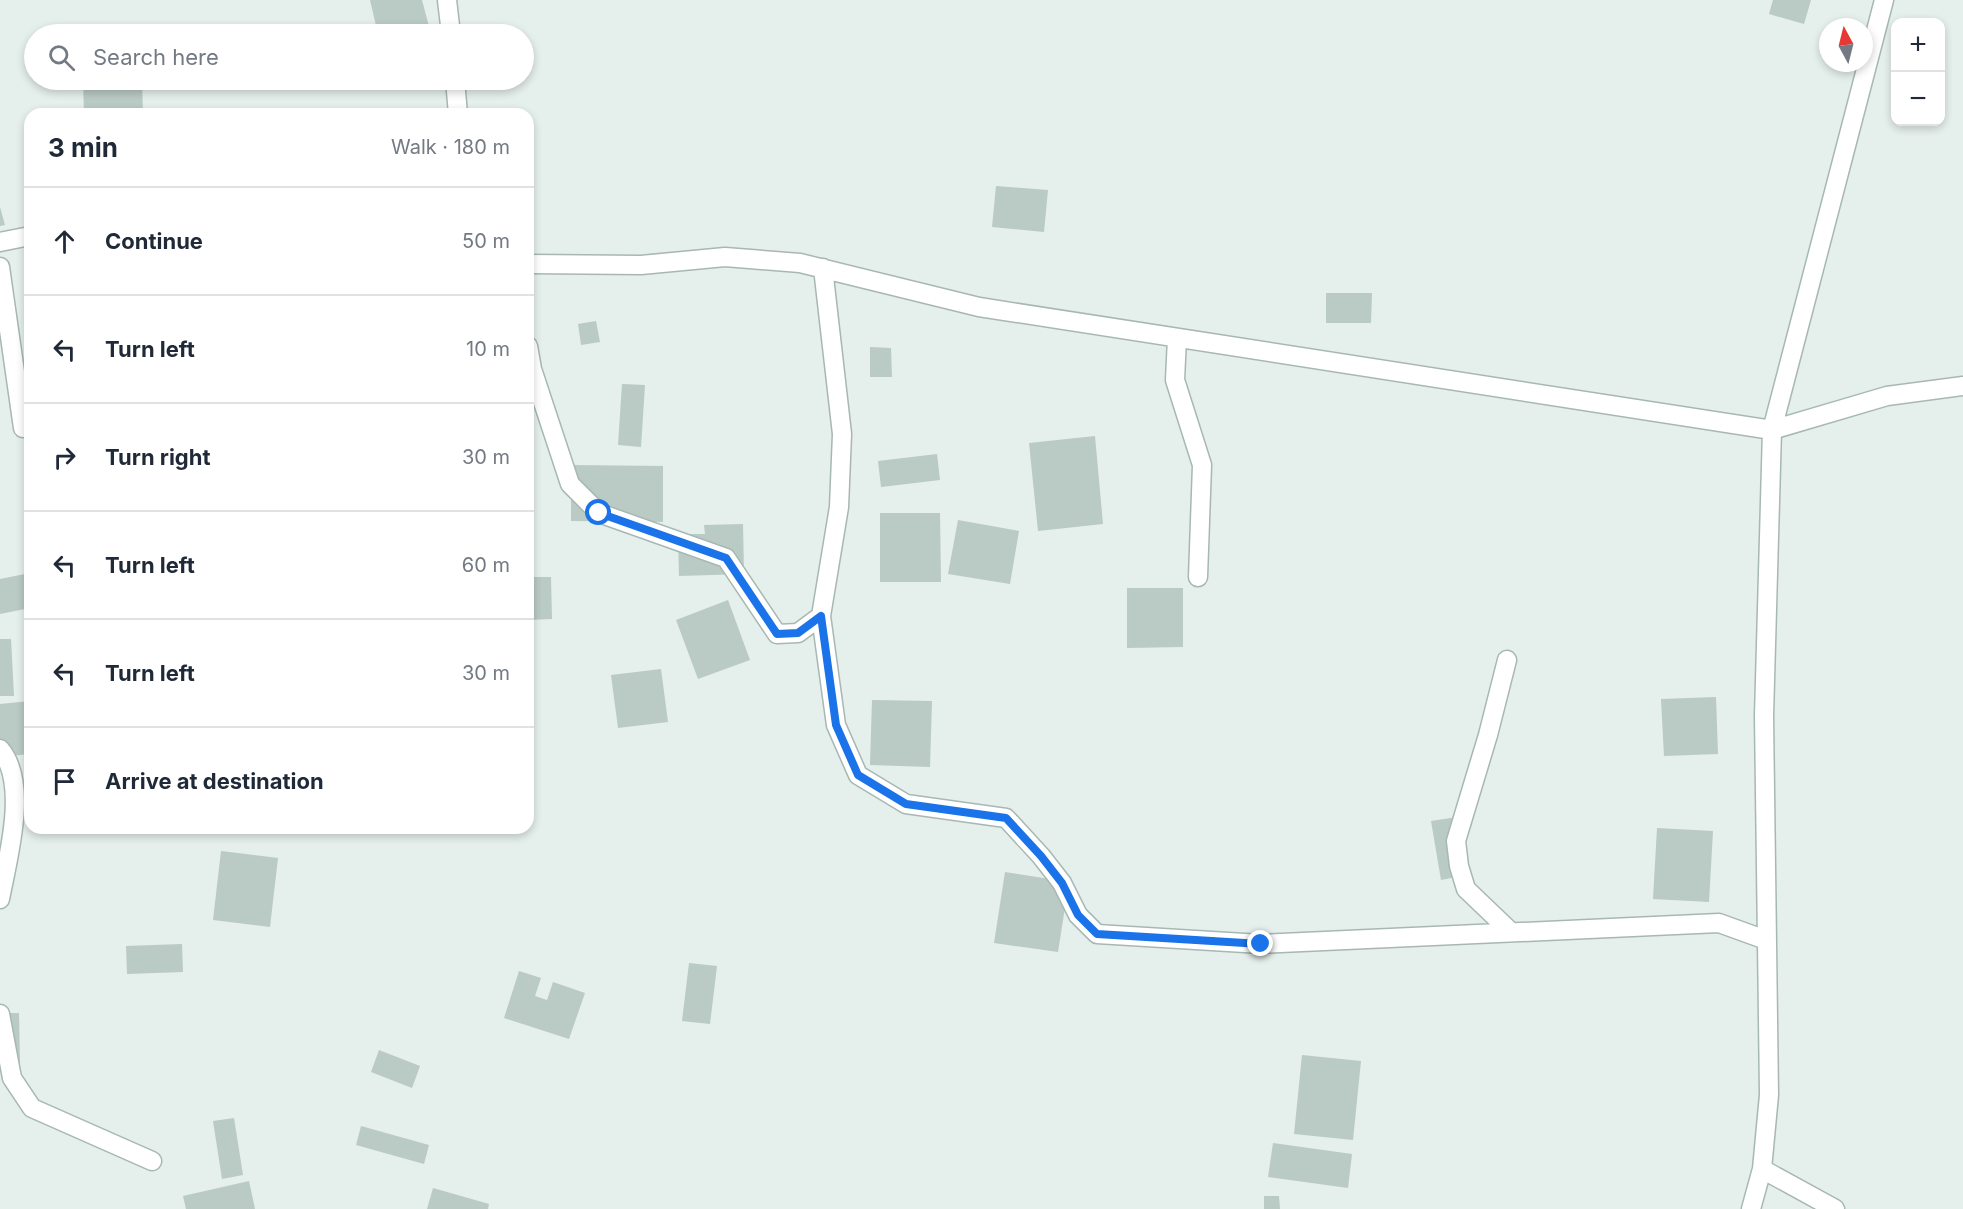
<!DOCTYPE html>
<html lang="en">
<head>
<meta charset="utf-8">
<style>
  :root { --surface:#fff; --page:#f2f2f3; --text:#1f2937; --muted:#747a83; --line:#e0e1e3 }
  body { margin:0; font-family:Inter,sans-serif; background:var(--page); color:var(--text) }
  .controls { position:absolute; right:18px; top:18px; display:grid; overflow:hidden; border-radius:12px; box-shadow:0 3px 9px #0003 }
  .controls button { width:54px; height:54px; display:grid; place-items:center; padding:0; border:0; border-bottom:2px solid var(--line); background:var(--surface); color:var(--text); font:30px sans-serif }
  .compass { position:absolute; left:1819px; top:18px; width:54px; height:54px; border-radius:50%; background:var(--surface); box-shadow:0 3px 9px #0003; rotate:353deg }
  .stop { position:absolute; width:18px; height:18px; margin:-14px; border:4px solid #1a73e8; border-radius:50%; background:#fff }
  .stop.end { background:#1a73e8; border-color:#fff; box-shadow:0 2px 6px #0008 }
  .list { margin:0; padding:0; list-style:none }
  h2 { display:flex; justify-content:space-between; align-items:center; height:78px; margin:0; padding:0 24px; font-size:26px }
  h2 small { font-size:20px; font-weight:400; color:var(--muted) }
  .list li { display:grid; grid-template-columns:39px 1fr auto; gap:18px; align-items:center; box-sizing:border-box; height:108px; padding:0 24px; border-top:2px solid var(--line) }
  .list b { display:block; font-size:22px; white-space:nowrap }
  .list em { font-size:20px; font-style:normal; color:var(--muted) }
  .icon { flex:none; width:33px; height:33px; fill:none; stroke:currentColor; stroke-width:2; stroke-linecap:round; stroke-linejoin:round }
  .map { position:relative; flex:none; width:1963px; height:1209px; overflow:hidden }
  .search { position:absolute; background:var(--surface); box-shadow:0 3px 9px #0003; left:24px; top:24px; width:510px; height:66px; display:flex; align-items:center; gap:15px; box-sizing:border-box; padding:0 21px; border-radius:33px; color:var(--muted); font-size:22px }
  .panel { position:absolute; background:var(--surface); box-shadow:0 3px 9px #0003; left:24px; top:108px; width:510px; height:726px; border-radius:18px }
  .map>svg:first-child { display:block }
  .building { fill:#bacac5 }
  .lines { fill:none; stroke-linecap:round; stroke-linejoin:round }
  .minor-casing { stroke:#a7b8b4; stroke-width:21 }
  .minor { stroke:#fff; stroke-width:18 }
  .route { stroke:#1a73e8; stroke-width:8 }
</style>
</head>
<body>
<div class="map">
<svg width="1963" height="1209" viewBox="0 0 1963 1209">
  <rect width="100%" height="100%" fill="#e5efec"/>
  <!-- building -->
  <path class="building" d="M370,0H422L431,34H378Z
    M1773,0H1811L1804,24L1769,14Z
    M83,80H142L143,114H84Z
    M996,186L1048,190L1044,232L992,227Z
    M0,207L5,225L0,226Z
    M1326,293H1372L1371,323H1326Z
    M596,321L600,342L581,345L578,324Z
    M870,347L891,348L892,377H870Z
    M622,384L645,385L641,447L618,445Z
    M1095,436L1103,524L1038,531L1029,443Z
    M937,454L940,480L881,487L878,461Z
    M571,465L663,466V522L571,521Z
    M880,513H940L941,582H880Z
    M958,520L1019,531L1010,584L948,574Z
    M743,524L744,574L679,576L678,534H705L704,525Z
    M30,573V608L0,614V579Z
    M528,577H551L552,619L528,620Z
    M1127,588H1183V647L1127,648Z
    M728,600L750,660L698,679L676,620Z
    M0,639H11L14,696H0Z
    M661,669L668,722L618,728L611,675Z
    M1716,697L1718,754L1664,756L1661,699Z
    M872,700L932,701L930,767L870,765Z
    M30,701V754L0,757V704Z
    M1457,817L1466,875L1441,880L1431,821Z
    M1657,828L1713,831L1709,902L1653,899Z
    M221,851L278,858L270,927L213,920Z
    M1005,872L1069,882L1058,952L994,943Z
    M182,944L183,972L127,974L126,946Z
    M689,963L717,966L710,1024L682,1021Z
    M519,971L541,978L535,996L547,1000L553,982L585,993L569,1039L504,1018Z
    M0,1013H19L20,1063L0,1064Z
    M379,1050L420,1066L412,1088L371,1072Z
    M1302,1055L1361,1061L1353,1140L1294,1134Z
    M234,1118L243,1175L222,1179L213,1121Z
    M361,1126L429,1145L424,1164L356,1145Z
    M1273,1143L1352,1154L1348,1188L1268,1177Z
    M249,1181L255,1209H186L183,1196Z
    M433,1188L489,1204L488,1209H427Z
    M1264,1196H1279L1280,1209H1264Z"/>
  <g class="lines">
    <defs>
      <path id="minor" d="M447,0L451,34
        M455,80L458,114
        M0,242L30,236
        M528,264L641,265L725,257L800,263L979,307L1772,430L1887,396L1963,386
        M0,267L23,428
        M823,268L842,434L839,507L821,616L836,725L858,775L906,804L1006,818L1041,856L1062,883L1078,915L1097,934L1261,944L1719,923L1766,940
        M1177,338L1175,380L1202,465L1198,577
        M528,346L532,369L570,484L599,513L726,558L777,634L798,633L821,616
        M1507,660L1488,735L1456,841L1459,866L1466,889L1511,932
        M0,749C29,783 8,857 0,899
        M0,1014L12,1078L32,1108L152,1161
        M1762,1169L1835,1209
        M1751,1209L1762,1169L1769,1095L1764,716L1772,430L1884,0"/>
    </defs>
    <!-- minor casing -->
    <use href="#minor" class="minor-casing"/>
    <!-- minor -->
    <use href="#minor" class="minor"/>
  </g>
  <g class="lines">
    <!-- route -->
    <path class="route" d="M599,513L726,558L777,634L798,633L821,616L836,725L858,775L906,804L1006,818L1041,856L1062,883L1078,915L1097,934L1261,944"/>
  </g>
</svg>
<div class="controls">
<button>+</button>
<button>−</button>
</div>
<svg class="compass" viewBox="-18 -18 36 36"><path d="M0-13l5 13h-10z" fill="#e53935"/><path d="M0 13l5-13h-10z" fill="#747a83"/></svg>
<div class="stop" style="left:599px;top:513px"></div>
<div class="stop end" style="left:1261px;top:944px"></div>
<div class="search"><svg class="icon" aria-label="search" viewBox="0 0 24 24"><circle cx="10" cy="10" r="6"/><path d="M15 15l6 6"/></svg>Search here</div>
<section class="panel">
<h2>3 min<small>Walk · 180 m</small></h2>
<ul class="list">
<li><svg class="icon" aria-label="ahead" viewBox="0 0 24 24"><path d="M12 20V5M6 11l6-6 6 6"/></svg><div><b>Continue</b></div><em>50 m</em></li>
<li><svg class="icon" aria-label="left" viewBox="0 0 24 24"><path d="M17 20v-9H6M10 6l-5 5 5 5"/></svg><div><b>Turn left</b></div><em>10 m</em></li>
<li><svg class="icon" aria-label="right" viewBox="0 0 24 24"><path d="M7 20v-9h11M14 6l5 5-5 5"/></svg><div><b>Turn right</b></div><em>30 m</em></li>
<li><svg class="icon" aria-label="left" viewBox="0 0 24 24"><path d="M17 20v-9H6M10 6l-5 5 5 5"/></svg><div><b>Turn left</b></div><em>60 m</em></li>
<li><svg class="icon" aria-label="left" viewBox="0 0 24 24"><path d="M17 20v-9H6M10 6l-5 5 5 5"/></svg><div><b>Turn left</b></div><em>30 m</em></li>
<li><svg class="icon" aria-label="arrive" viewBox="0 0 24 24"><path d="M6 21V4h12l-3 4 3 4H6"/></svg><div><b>Arrive at destination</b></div></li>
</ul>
</section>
</div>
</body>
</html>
